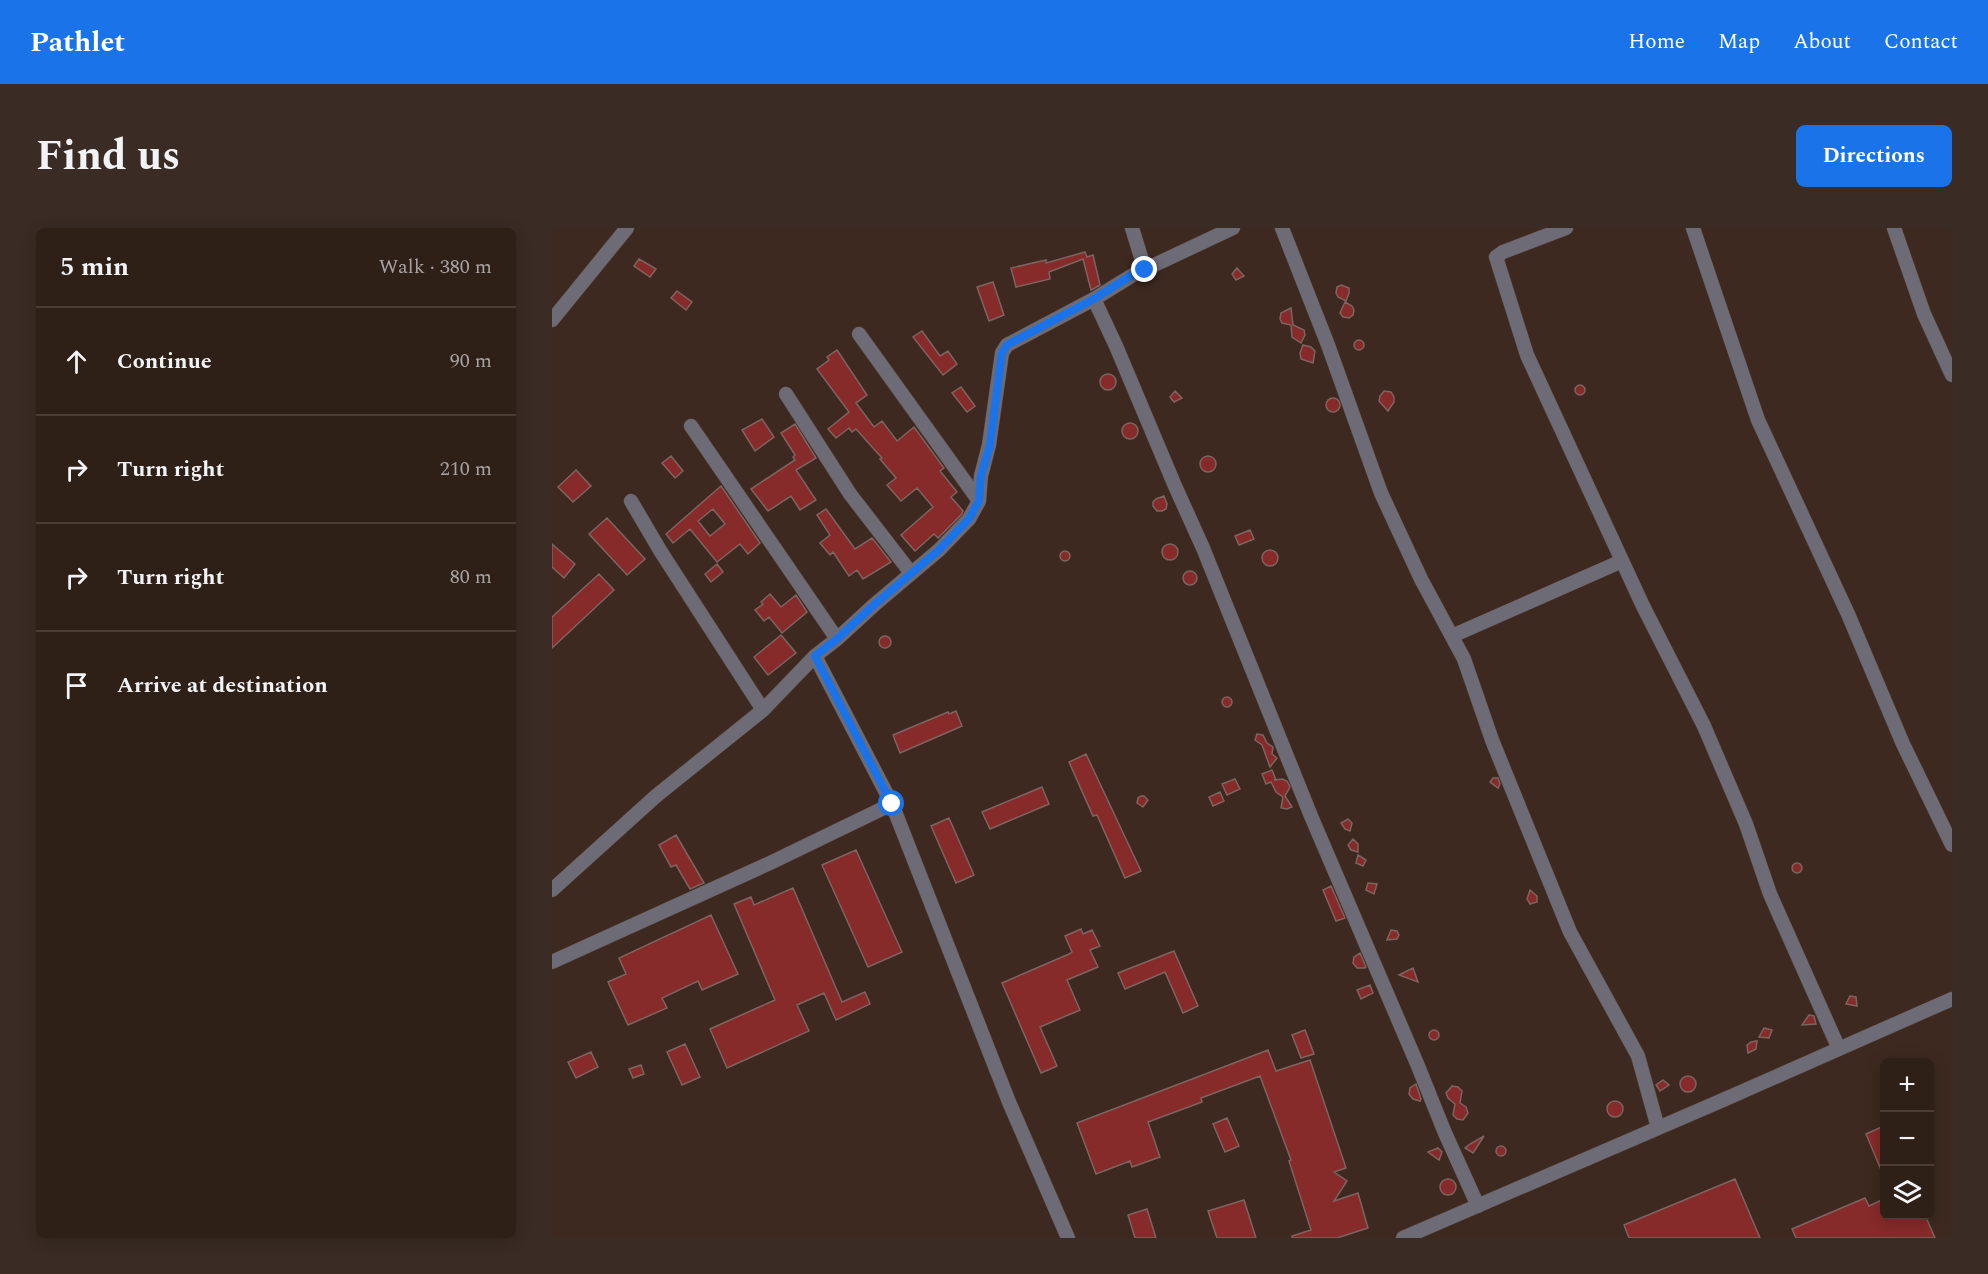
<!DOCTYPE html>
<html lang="en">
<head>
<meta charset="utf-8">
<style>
  :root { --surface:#2e1f17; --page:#3a2c24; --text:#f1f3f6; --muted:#a7a2a1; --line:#493d36; --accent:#1a73e8 }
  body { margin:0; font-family:Spectral,serif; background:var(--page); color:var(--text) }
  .controls { position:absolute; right:18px; bottom:18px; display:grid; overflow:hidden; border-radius:9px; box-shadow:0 3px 15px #0003 }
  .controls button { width:54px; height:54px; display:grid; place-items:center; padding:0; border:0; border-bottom:2px solid var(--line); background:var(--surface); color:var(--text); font:30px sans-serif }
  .stop { position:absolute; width:18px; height:18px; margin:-14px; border:4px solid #1a73e8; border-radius:50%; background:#fff }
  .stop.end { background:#1a73e8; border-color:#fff; box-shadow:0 2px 6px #0008 }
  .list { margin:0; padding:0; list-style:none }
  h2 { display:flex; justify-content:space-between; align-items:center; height:78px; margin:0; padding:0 24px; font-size:26px }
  h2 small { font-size:20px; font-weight:400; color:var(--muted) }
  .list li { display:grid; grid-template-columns:39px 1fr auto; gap:18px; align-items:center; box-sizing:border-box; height:108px; padding:0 24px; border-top:2px solid var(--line) }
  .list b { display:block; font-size:22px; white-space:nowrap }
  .list em { font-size:20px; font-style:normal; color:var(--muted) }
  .icon { flex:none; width:33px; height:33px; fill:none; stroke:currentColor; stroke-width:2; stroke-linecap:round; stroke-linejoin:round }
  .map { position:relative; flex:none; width:1400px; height:1010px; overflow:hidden; border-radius:9px }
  header { display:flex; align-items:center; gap:36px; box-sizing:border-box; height:84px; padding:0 30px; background:var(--accent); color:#fff }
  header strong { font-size:28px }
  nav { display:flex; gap:33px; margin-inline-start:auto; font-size:21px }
  .intro { display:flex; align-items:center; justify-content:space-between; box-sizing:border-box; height:144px; padding:0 36px }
  h1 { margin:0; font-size:42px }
  .button { padding:15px 27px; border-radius:9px; background:var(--accent); color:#fff; font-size:21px; font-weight:700 }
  main { display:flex; gap:36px; padding:0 36px }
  aside { flex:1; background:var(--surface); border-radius:9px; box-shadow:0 3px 15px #0003 }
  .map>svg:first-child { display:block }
  .building { fill:#872a2a; stroke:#7e6461; stroke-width:1.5; fill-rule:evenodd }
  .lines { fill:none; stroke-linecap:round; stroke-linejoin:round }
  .street-casing { stroke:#57443b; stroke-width:15 }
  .street { stroke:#6d6b75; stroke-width:14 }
  .route { stroke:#1a73e8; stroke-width:8 }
</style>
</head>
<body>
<header>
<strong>Pathlet</strong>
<nav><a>Home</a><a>Map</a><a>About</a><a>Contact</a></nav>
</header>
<div class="intro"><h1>Find us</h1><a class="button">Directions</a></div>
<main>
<aside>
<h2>5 min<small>Walk · 380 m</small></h2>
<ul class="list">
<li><svg class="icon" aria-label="ahead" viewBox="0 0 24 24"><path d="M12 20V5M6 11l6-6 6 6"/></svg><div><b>Continue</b></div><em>90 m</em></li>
<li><svg class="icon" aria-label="right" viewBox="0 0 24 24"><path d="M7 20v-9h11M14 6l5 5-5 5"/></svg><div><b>Turn right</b></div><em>210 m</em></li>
<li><svg class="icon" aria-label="right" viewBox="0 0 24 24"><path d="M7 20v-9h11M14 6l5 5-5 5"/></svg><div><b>Turn right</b></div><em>80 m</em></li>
<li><svg class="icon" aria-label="arrive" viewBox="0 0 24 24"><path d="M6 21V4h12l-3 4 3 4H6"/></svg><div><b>Arrive at destination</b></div></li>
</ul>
</aside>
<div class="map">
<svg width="1400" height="1010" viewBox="0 0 1400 1010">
  <rect width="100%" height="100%" fill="#3d291f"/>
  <!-- building -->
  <path class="building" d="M533,24L535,29L541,27L548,57L539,62L531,31L497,44L498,51L464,59L459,40L494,32V35Z
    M87,31L104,41L98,49L82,38Z
    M685,40L692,48L684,52L680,46Z
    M441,54L452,87L437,93L425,59Z
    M789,57L797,60V65L794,73L786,69L784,65L785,59Z
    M125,63L140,74L134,82L119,70Z
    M793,74L800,78L802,82L801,87L797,90L791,89L788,85Z
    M739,80L741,97L752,102L753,107L749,115L740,109L739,97L730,95L728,91L729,85Z
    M370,103L388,128L396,123L405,136L391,147L361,109Z
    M802 117a5 5 0 1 1 10 0a5 5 0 1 1-10 0Z
    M751,117L759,119L763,123L761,135L749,131L748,125Z
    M285,122L315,167L304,175L322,199L330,193L345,213L362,199L392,240L388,243L405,264L399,269L411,283L410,286L386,310L382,306L363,323L349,307L381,279L365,260L349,273L335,257L344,250L328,231L330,230L304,201L300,204L297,200L284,210L276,201L297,184L265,141L277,132L275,129Z
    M548 154a8 8 0 1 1 16 0a8 8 0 1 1-16 0Z
    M1023 162a5 5 0 1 1 10 0a5 5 0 1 1-10 0Z
    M409,159L423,178L415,184L400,165Z
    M623,163L630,170L622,174L618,169Z
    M832,163L839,164L842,169V174L836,183L827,173L828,168Z
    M774 177a7 7 0 1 1 14 0a7 7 0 1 1-14 0Z
    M210,191L222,209L203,223L190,202Z
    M570 203a8 8 0 1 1 16 0a8 8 0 1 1-16 0Z
    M243,196L264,230L244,242L264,272L248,282L239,268L216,283L199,261L243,232L241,229L243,227L229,205Z
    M119,228L131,243L123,250L110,235Z
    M648 236a8 8 0 1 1 16 0a8 8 0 1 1-16 0Z
    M24,242L39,258L21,274L6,259Z
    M169,258L208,315L196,326L188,316L165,334L138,301L121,315L114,306ZM161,281L173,296L158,308L146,293Z
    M612,268L615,276L614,281L610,283H605L601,278V274L604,271Z
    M274,281L303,321L320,310L339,334L311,351L305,342L297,348L281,324L278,327L268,315L278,307L265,287Z
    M55,290L93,331L75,347L37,306Z
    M698,302L702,311L687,317L683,308Z
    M0,316L23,336L12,350L0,339Z
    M610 324a8 8 0 1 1 16 0a8 8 0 1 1-16 0Z
    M710 330a8 8 0 1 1 16 0a8 8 0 1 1-16 0Z
    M508 328a5 5 0 1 1 10 0a5 5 0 1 1-10 0Z
    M165,336L171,344L159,354L153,346Z
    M631 350a7 7 0 1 1 14 0a7 7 0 1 1-14 0Z
    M47,346L62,362L0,420V389Z
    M218,366L229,379L244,367L255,384L230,405L217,389L212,393L203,382L211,376L209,374Z
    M229,407L244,425L216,447L202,429Z
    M327 414a6 6 0 1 1 12 0a6 6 0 1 1-12 0Z
    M670 474a5 5 0 1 1 10 0a5 5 0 1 1-10 0Z
    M404,483L410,498L348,525L341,507L396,484L397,486Z
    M705,506L711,507L715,515L721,519L720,526L725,530L718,539L710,517L703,512Z
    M534,526L589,643L573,650L545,587L541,588L517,534Z
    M720,542L724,552H722L730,551L735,553L738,559L733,568L740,579L735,581L729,580L731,569L724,564L719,554L714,556L710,546Z
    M941,550H946L948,556L946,560L938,554Z
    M683,551L688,561L675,567L670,556Z
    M490,559L497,576L438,601L430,584Z
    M668,564L672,573L661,578L657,569Z
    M589,568H592L596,572L591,579L585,575L586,570Z
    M397,590L422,647L404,655L379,598Z
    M796,591L800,595L798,603L793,601L789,595Z
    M124,607L152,655L138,661L124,637L119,639L107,617Z
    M801,611L806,616V624L799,622L796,617Z
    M304,622L350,724L316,739L270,637Z
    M806,627L814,632L811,638L804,635Z
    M1240 640a5 5 0 1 1 10 0a5 5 0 1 1-10 0Z
    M816,655L825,656L822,666L814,662Z
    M779,658L793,690L784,693L771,662Z
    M241,660L290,774L313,764L318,776L284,792L272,765L245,777L257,803L175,840L158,801L223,772L182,676L199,669L202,677Z
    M978,662L985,668V674L978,676L975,671Z
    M159,687L186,746L150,762L146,753L110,770L115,780L76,797L56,754L74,746L67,730Z
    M529,701L531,706L540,702L548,718L538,722L546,739L515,752L528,782L488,799L505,838L489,845L450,755L517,726L520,724L513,708Z
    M839,702L845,703L847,707L845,711L835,712Z
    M622,723L646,778L631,785L613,744L573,761L566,745Z
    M808,725L814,739L813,740H805L801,735L802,729Z
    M861,740L866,754L847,747Z
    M818,757L821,765L809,771L805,762Z
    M1298,768L1304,769L1305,778L1294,776Z
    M1257,787L1262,788L1264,796L1250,797Z
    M1212,800L1220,802L1217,810L1207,809Z
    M753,802L762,826L749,830L740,807Z
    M877 807a5 5 0 1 1 10 0a5 5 0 1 1-10 0Z
    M1205,813L1204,821L1196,825L1195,817L1199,814Z
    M133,816L148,849L130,857L115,824Z
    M716,822L724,843L758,832L794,940L782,944L795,953L782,973L806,965L816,1000L785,1010H740V1008L759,1002L737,933L739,932L708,848L649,870L650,874L596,894L608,929L580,939L578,933L544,946L525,895Z
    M39,824L46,839L24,850L16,834Z
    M89,837L92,846L81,850L77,841Z
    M1128 856a8 8 0 1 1 16 0a8 8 0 1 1-16 0Z
    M1111,852L1117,857L1108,863L1104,857Z
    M864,856L869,871L868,873L861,871L857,866L858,860Z
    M900,858L906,859L910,863L908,875L914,879L916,885L911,892L905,891L901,887L903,876L896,870L894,865Z
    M1055 881a8 8 0 1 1 16 0a8 8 0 1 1-16 0Z
    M675,890L687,918L673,924L661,896Z
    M1332,898V949L1314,906Z
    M932,908L921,925L913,920L918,916Z
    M944 923a5 5 0 1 1 10 0a5 5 0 1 1-10 0Z
    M886,920L890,924L887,932L876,924Z
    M1183,951L1208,1010H1077L1072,997Z
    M888 959a8 8 0 1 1 16 0a8 8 0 1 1-16 0Z
    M1313,970L1317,978L1332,971V987H1373L1383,1010H1244L1240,1001Z
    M692,972L704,1010H665L656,983Z
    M595,981L604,1010H583L576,987Z"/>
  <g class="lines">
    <defs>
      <path id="street" d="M580,0L593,42
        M730,0L776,117L829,265L869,351L912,431L940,512L1018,704L1086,828L1106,900
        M1014,0L951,24L944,29L975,127L1091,378L1152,498L1194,596L1218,666L1287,821
        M1141,0L1206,192L1296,386L1351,516L1400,617
        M1342,0L1372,86L1400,147
        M542,71L564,118L623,258L651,320L759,588L866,838L893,905L926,978
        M0,92L75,0
        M307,106L427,273
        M234,166L298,266L359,345
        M139,198L285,411
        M79,273L109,324L211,482
        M900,408L1070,333
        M263,428L340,576L457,874L516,1010
        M0,662L104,568L211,482L263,428L285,411L322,377L387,322L417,291L427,273L429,248L437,217L450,125L455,117L542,71L581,47L681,0
        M0,734L218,635L340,576
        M851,1010L1171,872L1400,771"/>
    </defs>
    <!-- street casing -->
    <use href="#street" class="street-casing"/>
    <!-- street -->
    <use href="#street" class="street"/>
  </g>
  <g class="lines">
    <!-- route -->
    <path class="route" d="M340,576L263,428L285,411L322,377L387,322L417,291L427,273L429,248L438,218L450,125L455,117L542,71L580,47L593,42"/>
  </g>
</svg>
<div class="controls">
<button>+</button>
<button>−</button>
<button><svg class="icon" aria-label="layers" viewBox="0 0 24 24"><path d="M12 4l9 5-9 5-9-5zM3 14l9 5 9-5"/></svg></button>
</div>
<div class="stop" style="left:340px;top:576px"></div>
<div class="stop end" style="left:593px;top:42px"></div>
</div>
</main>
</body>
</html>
